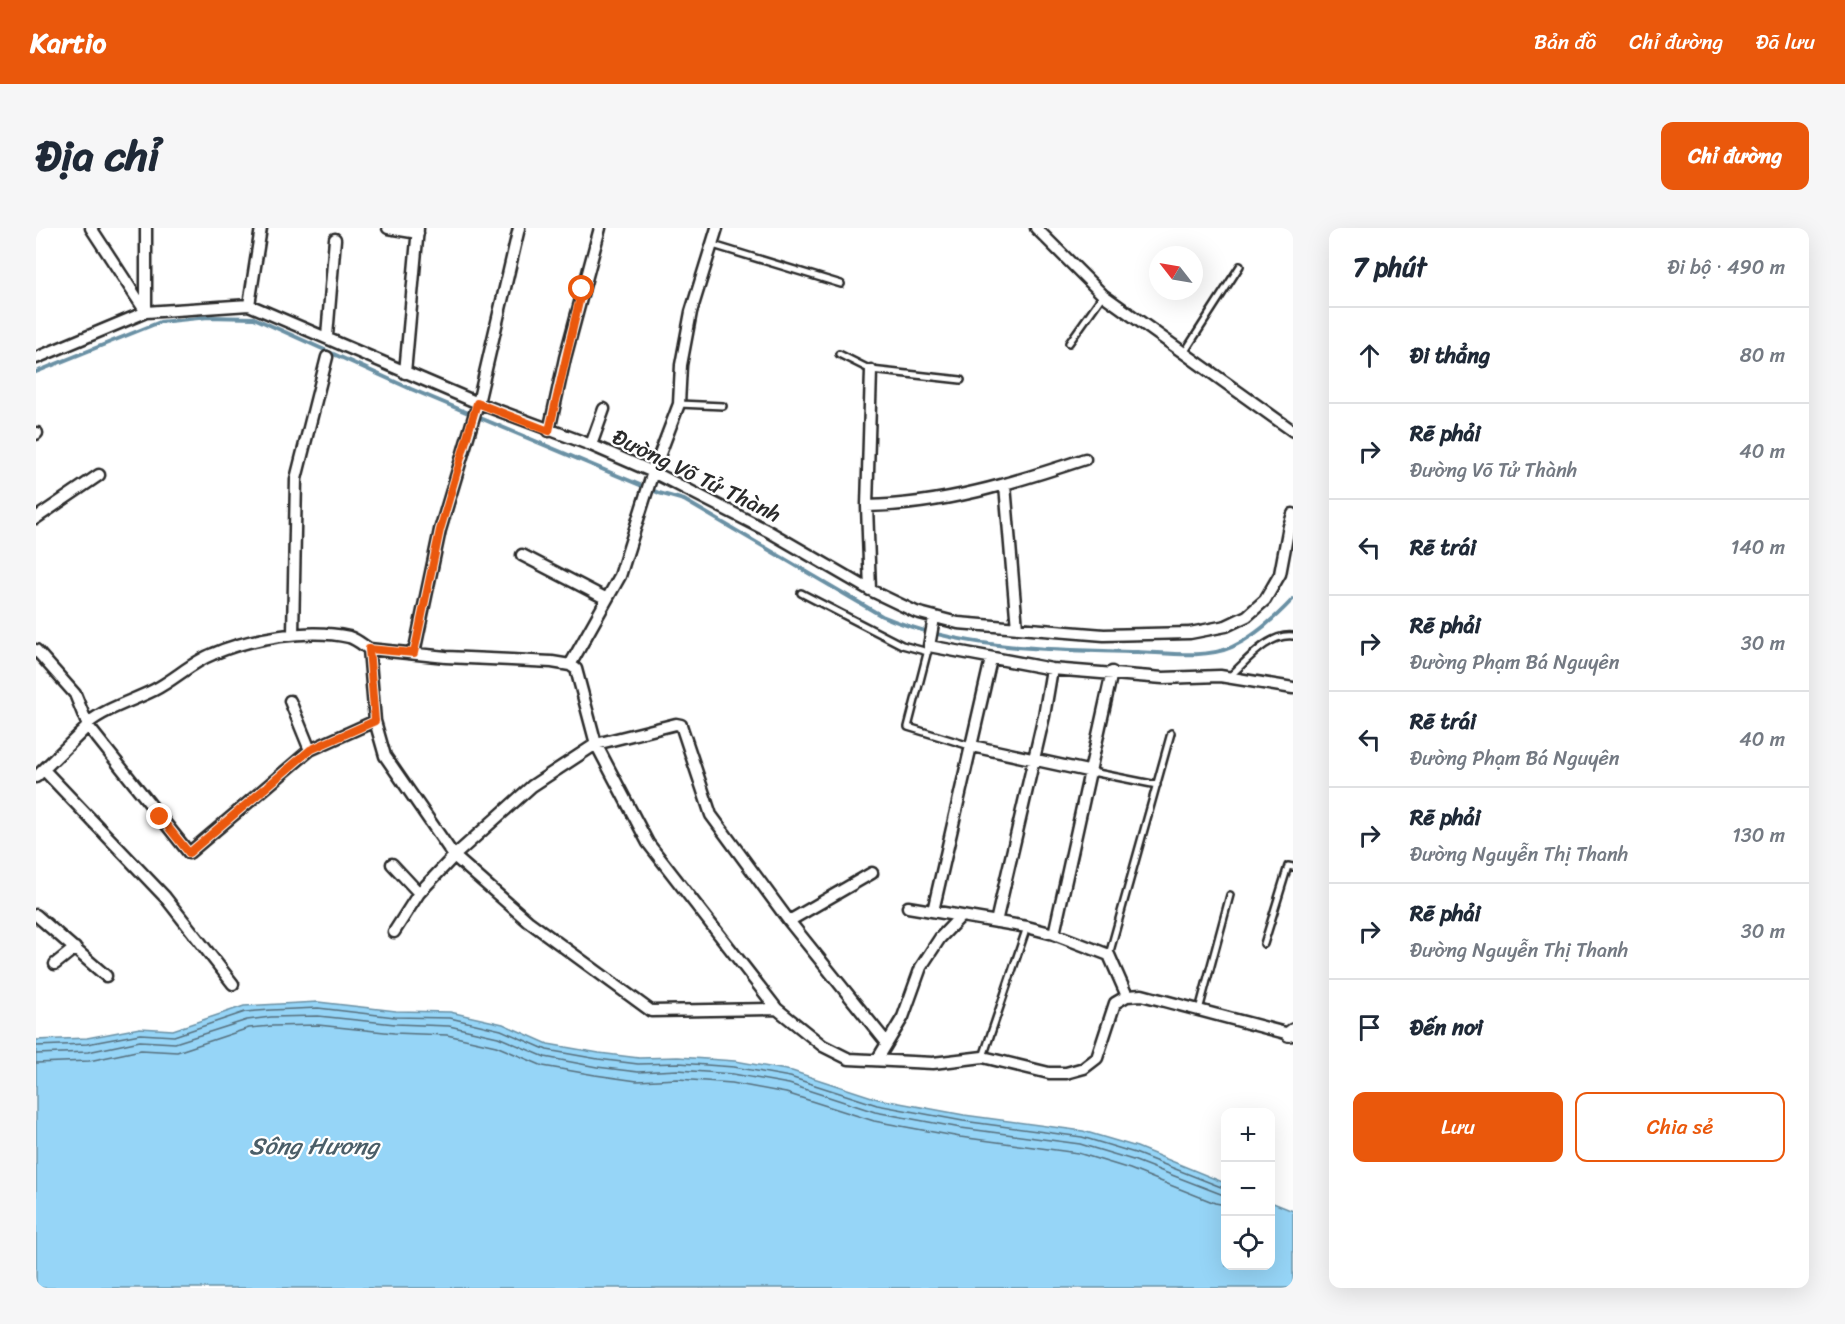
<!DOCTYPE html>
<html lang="vi">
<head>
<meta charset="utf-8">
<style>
  :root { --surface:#fff; --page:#f6f6f7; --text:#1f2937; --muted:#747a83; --line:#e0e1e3; --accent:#ea580c }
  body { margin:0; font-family:Sriracha,sans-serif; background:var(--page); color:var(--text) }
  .controls { position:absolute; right:18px; bottom:18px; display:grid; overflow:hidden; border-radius:12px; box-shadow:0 6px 24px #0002 }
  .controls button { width:54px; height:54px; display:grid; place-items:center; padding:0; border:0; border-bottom:2px solid var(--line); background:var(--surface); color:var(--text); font:30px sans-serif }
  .compass { position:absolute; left:1113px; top:18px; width:54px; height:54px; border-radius:50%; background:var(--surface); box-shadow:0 6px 24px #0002; rotate:301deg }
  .stop { position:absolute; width:18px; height:18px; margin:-14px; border:4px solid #ea580c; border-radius:50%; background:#fff }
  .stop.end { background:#ea580c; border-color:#fff; box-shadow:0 2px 6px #0008 }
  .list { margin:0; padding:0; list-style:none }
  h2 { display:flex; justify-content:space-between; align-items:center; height:78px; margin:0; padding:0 24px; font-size:26px }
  h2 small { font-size:20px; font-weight:400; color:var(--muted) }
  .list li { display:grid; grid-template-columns:39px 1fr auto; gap:18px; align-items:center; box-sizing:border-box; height:96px; padding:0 24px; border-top:2px solid var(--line) }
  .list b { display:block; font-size:22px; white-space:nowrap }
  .list p { margin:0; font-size:20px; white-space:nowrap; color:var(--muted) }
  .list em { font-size:20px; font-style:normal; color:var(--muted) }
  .actions { display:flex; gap:12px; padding:18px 24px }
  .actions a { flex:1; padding:14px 0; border:2px solid var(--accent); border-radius:12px; text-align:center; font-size:21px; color:var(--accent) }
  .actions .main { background:var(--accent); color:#fff }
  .icon { flex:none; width:33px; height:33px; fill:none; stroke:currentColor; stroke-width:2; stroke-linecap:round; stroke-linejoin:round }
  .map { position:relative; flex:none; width:1257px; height:1060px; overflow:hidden; border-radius:12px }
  header { display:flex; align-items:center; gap:36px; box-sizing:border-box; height:84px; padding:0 30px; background:var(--accent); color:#fff }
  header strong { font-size:28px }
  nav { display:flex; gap:33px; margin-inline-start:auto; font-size:21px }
  .intro { display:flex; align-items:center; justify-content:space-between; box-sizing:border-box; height:144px; padding:0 36px }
  h1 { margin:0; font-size:42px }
  .button { padding:15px 27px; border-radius:12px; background:var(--accent); color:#fff; font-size:21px; font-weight:700 }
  main { display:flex; gap:36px; padding:0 36px }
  aside { flex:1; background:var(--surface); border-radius:12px; box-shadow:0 6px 24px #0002 }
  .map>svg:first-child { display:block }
  .water { fill:#96d5f7; stroke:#6b91a5; stroke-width:1.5 }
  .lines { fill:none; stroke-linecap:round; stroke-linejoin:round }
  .shore { stroke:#566f7d; stroke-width:1.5 }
  .stream { stroke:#6b91a5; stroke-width:4 }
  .lane-casing { stroke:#2b2b2b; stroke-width:10 }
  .street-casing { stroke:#2b2b2b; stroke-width:15 }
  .secondary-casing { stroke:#2b2b2b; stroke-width:18 }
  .lane { stroke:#fff; stroke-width:5 }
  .street { stroke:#fff; stroke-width:10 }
  .secondary { stroke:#fff; stroke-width:14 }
  .route { stroke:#ea580c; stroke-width:8 }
  .labels { text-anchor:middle; stroke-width:4.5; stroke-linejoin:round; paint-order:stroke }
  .street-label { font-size:22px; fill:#2b2b2b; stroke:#fff }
  .water-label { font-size:24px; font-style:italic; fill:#4b5e68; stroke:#fff }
</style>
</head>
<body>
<header>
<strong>Kartio</strong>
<nav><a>Bản đồ</a><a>Chỉ đường</a><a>Đã lưu</a></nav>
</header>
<div class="intro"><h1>Địa chỉ</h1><a class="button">Chỉ đường</a></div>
<main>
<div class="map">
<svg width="1257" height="1060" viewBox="0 0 1257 1060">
  <rect width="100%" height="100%" fill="#fff"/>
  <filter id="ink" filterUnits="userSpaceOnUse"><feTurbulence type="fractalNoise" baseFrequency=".0167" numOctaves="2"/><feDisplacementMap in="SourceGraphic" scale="12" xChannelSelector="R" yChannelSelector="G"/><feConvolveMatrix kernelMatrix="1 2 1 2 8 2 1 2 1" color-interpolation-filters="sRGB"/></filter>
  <g filter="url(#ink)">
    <!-- water -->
    <path class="water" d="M282,774L360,783L414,784L467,796L512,816L563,825L603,830L642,829L699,833L756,843L842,871L928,887L1047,903L1101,919L1189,955L1190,1038H1234L1235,974L1257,983V1060H0V812L51,810L104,800L137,802L208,778Z"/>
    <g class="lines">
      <!-- shore -->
      <path class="shore" d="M0,818L51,816L104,806L138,808L209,784L235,782L282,780L359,789L414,790L465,802L511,822L562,831L602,836L643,835L698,839L754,849L841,877L927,893L1046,909L1099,925L1190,961
        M0,826L52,824L104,813L139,815L211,792L235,789L282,788L359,796L413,798L462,809L509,829L561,839L602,844L642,842L697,846L753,856L839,884L925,900L1044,916L1097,932L1190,968
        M0,835L53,833L105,822L141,824L213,800L236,798L282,797L358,805L411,807L460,818L507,838L559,847L601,853L642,851L696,855L750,865L838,893L924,909L1042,925L1094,941L1179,975L1190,977"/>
      <!-- stream -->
      <path class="stream" d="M0,144L124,94L172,89L218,90L375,161L623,265L648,272L846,388C926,422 1016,422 1101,424C1131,425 1169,431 1196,419C1218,409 1241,388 1257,371"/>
      <defs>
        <path id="lane" d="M677,17L805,56
          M1033,115L1067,67
          M1148,125L1204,38
          M803,126L835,142L925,152
          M643,176L687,178
          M765,365L866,417L892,424
          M893,418L872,499L934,518
          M1193,449C1210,434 1232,405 1257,408
          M1056,544L1121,557
          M1228,716L1252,638L1257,639
          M1073,727L1135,505
          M1163,782L1194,667
          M947,829L991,699"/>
        <path id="street" d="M55,0L110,84
          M110,0V84
          M352,0L382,5
          M1000,0L1067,67L1257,203
          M213,77L225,0
          M291,108L299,11
          M0,130L110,84L213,77L442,175L555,217L617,244L732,303L834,362L880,384L922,395L1068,407L1154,405L1190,398L1211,388L1229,372L1244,346L1253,298H1257
          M369,145L382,0
          M513,203L529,130L564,0
          M0,206L1,205
          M555,217L568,181
          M969,257L981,400
          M831,278C907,277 977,255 1049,231
          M0,290L63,247
          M1253,298L1257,286
          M486,327L571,371
          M834,362L831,278L835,142
          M898,390L893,418L1016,441L1127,450L1184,448L1257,460
          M257,406L260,251L291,129
          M0,422L39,466L52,498L153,625L274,522L339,493L349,528L418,628L492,693L615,783L741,781L787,818L813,831L897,835L947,829L1013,845H1030L1048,840L1061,830L1079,775L1091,768L1106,767L1257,807
          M378,425L404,302L442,175L483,0
          M534,437L540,441L560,516L612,615L741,781
          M254,473L274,522
          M339,493L333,421L410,429L516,434L534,437L584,348L617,244L643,176L645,137L655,84L681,0
          M52,495C71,480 96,473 118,462C138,452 156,434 177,426C215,410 272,400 313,409C320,411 327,417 333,421
          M936,518L1056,544
          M8,542L129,669L197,756
          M0,549L52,498
          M356,636L383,665
          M872,679L991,699L1018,706L1073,727L1091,768
          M897,683L955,431
          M0,687L70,748
          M753,693L836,645
          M960,694L1008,488L1016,441
          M358,704L383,665L418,628L496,558L560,516L640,496L645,497L675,587L753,693L851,815
          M1018,706L1076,444
          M19,736L39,720
          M841,832L867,789L885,739L904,710L925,688"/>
        <path id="secondary" d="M1253,806L1257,803"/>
      </defs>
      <!-- lane casing -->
      <use href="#lane" class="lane-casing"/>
      <!-- street casing -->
      <use href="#street" class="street-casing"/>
      <!-- secondary casing -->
      <use href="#secondary" class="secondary-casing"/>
      <!-- lane -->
      <use href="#lane" class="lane"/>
      <!-- street -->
      <use href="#street" class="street"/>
      <!-- secondary -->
      <use href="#secondary" class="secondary"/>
    </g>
  </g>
  <g class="lines" filter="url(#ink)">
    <!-- route -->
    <path class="route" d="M124,589L153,625L274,522L339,493L333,421L378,425L404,302L441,175L513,203L546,61"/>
  </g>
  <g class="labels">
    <!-- street labels -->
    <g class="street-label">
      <text transform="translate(661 247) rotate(26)" y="8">Đường Võ Tử Thành</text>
    </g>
    <!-- water labels -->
    <g class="water-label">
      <text x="278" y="926">Sông Hương</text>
    </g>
  </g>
</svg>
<div class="controls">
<button>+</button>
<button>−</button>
<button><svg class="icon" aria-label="locate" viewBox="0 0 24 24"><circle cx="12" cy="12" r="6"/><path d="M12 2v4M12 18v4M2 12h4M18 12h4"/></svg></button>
</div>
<svg class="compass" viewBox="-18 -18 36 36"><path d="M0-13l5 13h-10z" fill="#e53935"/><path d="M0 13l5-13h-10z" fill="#747a83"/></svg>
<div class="stop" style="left:546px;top:61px"></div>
<div class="stop end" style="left:124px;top:589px"></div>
</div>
<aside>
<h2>7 phút<small>Đi bộ · 490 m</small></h2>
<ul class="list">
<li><svg class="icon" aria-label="ahead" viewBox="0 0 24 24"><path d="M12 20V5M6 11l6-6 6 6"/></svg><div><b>Đi thẳng</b></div><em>80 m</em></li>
<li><svg class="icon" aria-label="right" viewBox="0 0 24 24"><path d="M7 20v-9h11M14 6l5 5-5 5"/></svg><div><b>Rẽ phải</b><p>Đường Võ Tử Thành</p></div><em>40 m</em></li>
<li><svg class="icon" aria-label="left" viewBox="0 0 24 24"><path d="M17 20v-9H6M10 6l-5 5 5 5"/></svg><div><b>Rẽ trái</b></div><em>140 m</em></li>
<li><svg class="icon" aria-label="right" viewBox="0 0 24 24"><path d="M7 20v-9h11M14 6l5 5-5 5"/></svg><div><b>Rẽ phải</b><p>Đường Phạm Bá Nguyên</p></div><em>30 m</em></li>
<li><svg class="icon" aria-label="left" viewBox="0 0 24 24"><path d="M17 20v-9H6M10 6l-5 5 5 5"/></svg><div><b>Rẽ trái</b><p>Đường Phạm Bá Nguyên</p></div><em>40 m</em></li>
<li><svg class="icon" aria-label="right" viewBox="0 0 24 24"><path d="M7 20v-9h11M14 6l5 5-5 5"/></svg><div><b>Rẽ phải</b><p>Đường Nguyễn Thị Thanh</p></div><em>130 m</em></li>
<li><svg class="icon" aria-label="right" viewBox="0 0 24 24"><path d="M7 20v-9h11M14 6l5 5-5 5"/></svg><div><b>Rẽ phải</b><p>Đường Nguyễn Thị Thanh</p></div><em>30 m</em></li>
<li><svg class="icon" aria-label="arrive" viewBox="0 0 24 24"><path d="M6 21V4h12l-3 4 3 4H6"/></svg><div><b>Đến nơi</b></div></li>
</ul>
<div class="actions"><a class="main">Lưu</a><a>Chia sẻ</a></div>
</aside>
</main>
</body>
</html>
